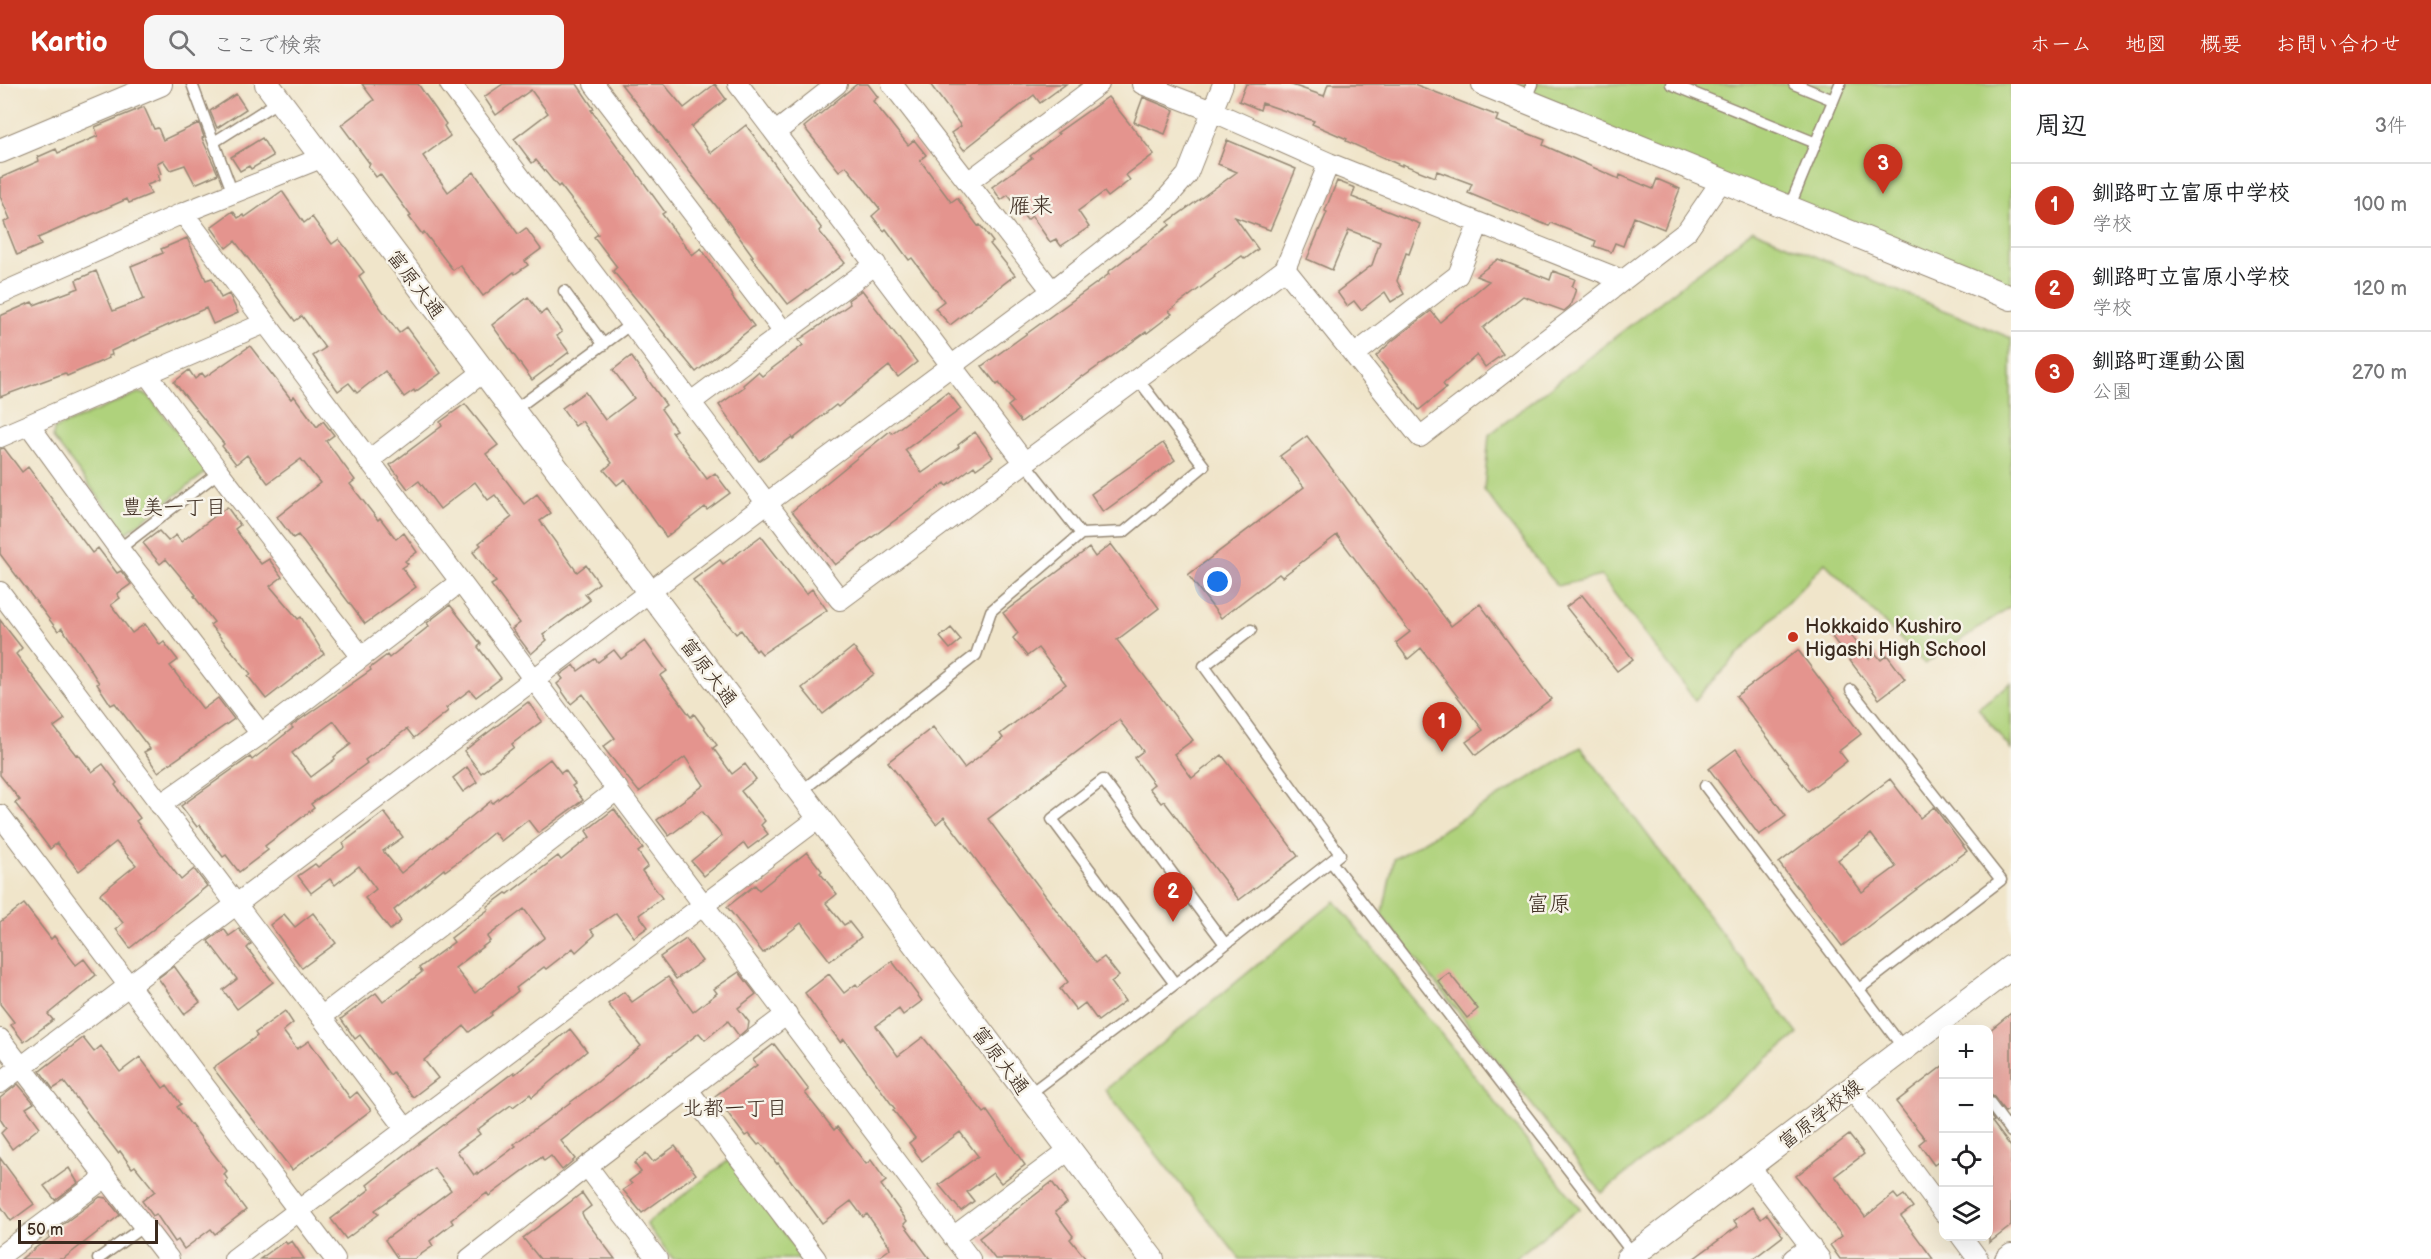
<!DOCTYPE html>
<html lang="ja">
<head>
<meta charset="utf-8">
<style>
  :root { --surface:#fff; --page:#f6f6f6; --text:#202124; --muted:#757577; --line:#e0e0e0; --accent:#c8321e }
  body { margin:0; font-family:"Balsamiq Sans","Klee One",sans-serif; background:var(--page); color:var(--text) }
  .controls { position:absolute; right:18px; bottom:18px; display:grid; overflow:hidden; border-radius:12px; box-shadow:0 6px 24px #0002 }
  .controls button { width:54px; height:54px; display:grid; place-items:center; padding:0; border:0; border-bottom:2px solid var(--line); background:var(--surface); color:var(--text); font:30px sans-serif }
  .scale { position:absolute; left:18px; bottom:15px; width:140px; box-sizing:border-box; padding-left:6px; border:3px solid #3b2a1e; border-top:0; font-size:16px; line-height:21px; white-space:nowrap; color:#3b2a1e; -webkit-text-stroke:4px #f7f3e8; paint-order:stroke }
  .you { position:absolute; left:1218px; top:498px; width:21px; height:21px; margin:-15px; border:4px solid #fff; border-radius:50%; background:#1a73e8; box-shadow:0 0 0 9px #1a73e833 }
  .badge { display:grid; place-items:center; width:39px; height:39px; border-radius:50%; background:var(--accent); color:#fff; font-size:20px; font-weight:700 }
  .pin { position:absolute; translate:-50% -50px; filter:drop-shadow(0 2px 3px #0008) }
  .pin::after { content:''; position:absolute; top:32px; width:21px; height:18px; background:inherit; clip-path:polygon(0 0,100% 0,50% 100%) }
  .list { margin:0; padding:0; list-style:none }
  h2 { display:flex; justify-content:space-between; align-items:center; height:78px; margin:0; padding:0 24px; font-size:26px }
  h2 small { font-size:20px; font-weight:400; color:var(--muted) }
  .list li { display:grid; grid-template-columns:39px 1fr auto; gap:18px; align-items:center; box-sizing:border-box; height:84px; padding:0 24px; border-top:2px solid var(--line) }
  .list b { display:block; font-size:22px; white-space:nowrap }
  .list p { margin:0; font-size:20px; white-space:nowrap; color:var(--muted) }
  .list em { font-size:20px; font-style:normal; color:var(--muted) }
  .icon { flex:none; width:33px; height:33px; fill:none; stroke:currentColor; stroke-width:2; stroke-linecap:round; stroke-linejoin:round }
  .map { position:relative; flex:none; width:2011px; height:1175px; overflow:hidden }
  header { display:flex; align-items:center; gap:36px; box-sizing:border-box; height:84px; padding:0 30px; background:var(--accent); color:#fff }
  header strong { font-size:28px }
  nav { display:flex; gap:33px; margin-inline-start:auto; font-size:21px }
  .search { width:420px; height:54px; background:var(--page); display:flex; align-items:center; gap:15px; box-sizing:border-box; padding:0 21px; border-radius:12px; color:var(--muted); font-size:22px }
  main { display:flex }
  aside { flex:1; background:var(--surface) }
  .map>svg:first-child { display:block }
  .green { fill:#afd27b; stroke:#757e4c; stroke-width:1.5 }
  .building { fill:#e4948e; fill-rule:evenodd }
  .lines { fill:none; stroke-linecap:round; stroke-linejoin:round }
  .service-casing { stroke:#968874; stroke-width:13 }
  .minor-casing { stroke:#968874; stroke-width:22 }
  .tertiary-casing { stroke:#968874; stroke-width:26 }
  .service { stroke:#fff; stroke-width:10 }
  .minor { stroke:#fff; stroke-width:20 }
  .tertiary { stroke:#fff; stroke-width:24 }
  .poi-dot { fill:#c8321e; stroke:#f7f3e8; stroke-width:2 }
  .labels { text-anchor:middle; stroke-width:5; stroke-linejoin:round; paint-order:stroke }
  .street-label { font-size:20px; fill:#3b2a1e; stroke:#f7f3e8 }
  .poi-label { font-size:20px; fill:#3b2a1e; stroke:#f7f3e8; text-anchor:start }
  .neighbourhood-label { font-size:21px; fill:#3b2a1e; stroke:#f7f3e8 }
  .quarter-label { font-size:22px; fill:#3b2a1e; stroke:#f7f3e8 }
</style>
</head>
<body>
<header>
<strong>Kartio</strong>
<div class="search"><svg class="icon" aria-label="search" viewBox="0 0 24 24"><circle cx="10" cy="10" r="6"/><path d="M15 15l6 6"/></svg>ここで検索</div>
<nav><a>ホーム</a><a>地図</a><a>概要</a><a>お問い合わせ</a></nav>
</header>
<main>
<div class="map">
<svg width="2011" height="1175" viewBox="0 0 2011 1175">
  <rect width="100%" height="100%" fill="#f7f3e8"/>
  <filter id="ink" filterUnits="userSpaceOnUse"><feTurbulence type="fractalNoise" baseFrequency=".0167" numOctaves="2"/><feDisplacementMap in="SourceGraphic" scale="12" xChannelSelector="R" yChannelSelector="G"/><feConvolveMatrix kernelMatrix="1 2 1 2 8 2 1 2 1" color-interpolation-filters="sRGB"/></filter>
  <filter id="wash" filterUnits="userSpaceOnUse"><feTurbulence type="fractalNoise" baseFrequency=".008" numOctaves="4" result="noise"/><feDisplacementMap in="SourceGraphic" scale="24" xChannelSelector="R" yChannelSelector="G"/><feGaussianBlur stdDeviation="1.35" result="paint"/><feColorMatrix in="noise" values="0 0 0 0 0 0 0 0 0 0 0 0 0 0 0 0 0 1.4 0 .05"/><feComposite in="paint" operator="in"/></filter>
  <g filter="url(#wash)">
    <rect width="100%" height="100%" fill="#f0e5ca"/>
    <!-- green -->
    <path class="green" d="M1484,0H2011V214Z
      M1753,146L2011,254V522L1925,580L1825,479L1695,616L1601,492L1557,502L1484,406L1489,351Z
      M138,309L148,311L208,387L126,449L53,354L54,345Z
      M2011,599V666L1978,624Z
      M1581,663L1798,950L1602,1109L1382,832L1394,775Z
      M1335,817L1580,1124L1514,1175H1240L1105,1006Z
      M729,1076L804,1175H673L646,1140Z"/>
    <g id="blocks">
      <!-- building -->
      <path class="building" d="M362,0H418L446,40L444,42L450,52L423,72L448,108L474,88L518,150L526,144L541,165L525,177L528,181L515,190L514,188L483,212L460,181L453,186L424,148L422,150L409,133L411,132L380,90L376,93L368,82L370,80L341,41L374,16Z
        M503,0H577L594,25L591,26L665,128L662,130L692,171L701,164L733,212L732,213L754,242L696,288L613,187L617,183L594,153L598,150L560,101L558,103L536,76L532,79L514,55L548,29L531,6L496,31L484,13Z
        M621,0H664L684,24L715,0L726,15L691,43L711,69L746,41L822,145L819,147L845,179L788,220L751,173L753,172L721,128Z
        M857,0H868L878,13L873,17L908,61L914,56L926,71L920,76L951,118L957,114L978,142L980,141L993,158L990,160L1015,191L950,241L935,224L944,217L912,174L909,176L886,145L884,147L872,132L880,125L846,82L839,87L804,43Z
        M930,0H1066L1040,19L1034,11L964,66L951,49L961,42Z
        M1246,0H1289L1324,12L1328,0H1414L1498,32L1496,37L1545,56L1543,61L1619,95L1620,91L1653,105L1657,95L1680,105L1664,145L1634,133L1623,162L1615,159L1611,168L1594,162L1596,157L1551,139L1549,142L1468,109L1472,100L1437,87L1435,93L1402,80V82L1346,57L1347,55L1312,40L1314,37L1262,19L1260,26L1239,17Z
        M236,10L246,25L217,44L210,27Z
        M1108,13L1154,70L1126,91L1130,96L1108,113L1104,108L1078,127L1089,143L1061,162L1056,155L1050,158L1032,132L1027,136L1008,111L1001,116L992,103L1032,74L1030,72L1059,50L1057,49Z
        M1143,13L1174,26L1165,50L1134,38Z
        M144,23L154,45L158,44L163,56L199,39L204,53L202,54L218,90L195,100L185,81L170,86L163,76L157,79L161,90L158,91L160,96L147,101L151,110L129,119L127,115L38,154L41,161L17,171L4,138L10,135L0,112V94L39,77L38,73L56,65L58,69L98,52L95,43Z
        M262,54L273,72L251,85L249,82L240,87L231,73Z
        M1227,56L1296,85L1270,146L1235,133L1258,165L1245,175L1242,172L1214,192L1215,193L1169,227L1172,230L1147,249L1146,248L1083,293L1082,292L1021,338L1008,322L1013,318L999,299L997,301L982,282L1109,190L1108,188L1170,141L1168,138L1237,88L1218,80Z
        M1337,97L1355,104L1352,113L1420,140L1409,170L1406,169L1397,197L1404,210L1391,218L1385,208L1361,226L1354,217L1347,222L1337,208L1372,181L1380,158L1349,146L1332,186L1307,175L1327,128L1325,127Z
        M282,107L304,139L312,133L332,160L339,155L364,188L359,192L371,211L399,249L407,243L441,289L415,308L414,306L404,313L385,287L357,309L349,299L338,307L313,272L325,264L302,232L295,237L235,157L226,164L211,143L233,127L238,134L243,131L245,133Z
        M187,154L206,196L212,194L221,214L229,210L238,229L213,240L206,224L111,267L112,271L108,272L109,274L67,292L65,289L0,313V232L32,218L34,221L79,204L76,196L96,187L113,227L144,215L131,182L163,169L161,165Z
        M1498,175L1550,196L1553,187L1575,195L1572,203L1576,205L1570,222L1564,227L1523,212L1483,244L1503,270L1485,283L1477,271L1443,300L1446,304L1419,326L1376,272L1392,257L1431,227L1440,238L1489,197L1476,192Z
        M862,206L917,278L898,293L889,282L838,323L836,321L793,355L792,353L759,377L719,321L744,303L743,301L758,288L762,292L803,261L799,256L850,220L848,216Z
        M528,213L541,230L546,226L562,248L557,252L569,268L532,296L492,241Z
        M250,262L291,315L294,312L317,343L323,337L334,351L326,357L355,396L350,400L378,436L380,434L396,455L404,449L417,468L405,477L408,480L402,484L416,503L365,540L298,451L293,454L277,433L320,399L301,375L268,399L247,371L236,380L222,362L224,360L174,298L189,286L195,295L202,289L205,293Z
        M631,272L666,321L661,325L676,346L672,348L707,395L715,389L730,409L707,426L705,423L666,453L625,395L617,401L604,386L612,379L582,337L575,342L562,324L585,308L605,336L634,314L613,286Z
        M948,308L961,325L905,366L922,389L959,363L958,361L975,348L993,373L976,385L974,382L947,402L945,399L835,481L792,427L890,347L892,349Z
        M465,320L498,361L486,370L524,420L537,410L551,429L540,437L577,488L586,481L599,499L585,510L590,516L543,551L547,556L531,570L512,545L520,539L491,501L496,498L473,468L481,461L479,459L512,433L495,411L488,416L475,398L440,425L419,397L408,405L390,381L442,342L440,338Z
        M1307,352L1451,542L1480,520L1551,615L1476,671L1466,658L1483,646L1421,564L1408,575L1396,559L1410,548L1337,451L1282,493L1279,490L1221,534L1188,491L1304,403L1280,372Z
        M1163,359L1175,376L1103,428L1091,410Z
        M4,364L22,388L28,383L92,469L98,464L117,489L121,487L131,500L117,510L120,514L111,521L132,549L145,540L160,561L164,558L178,576L170,582L203,625L218,614L234,635L158,688L144,668L150,665L115,619L111,621L97,600L99,599L81,571L62,544L58,547L0,470V365Z
        M227,423L240,441L235,445L261,480L269,475L282,493L270,502L298,535L301,533L324,570L266,615L248,592L251,590L210,541L214,538L194,512L196,511L166,475L160,480L143,459L159,447L168,457L176,451L181,458Z
        M761,452L806,510L812,505L827,526L762,570L758,565L756,567L741,546L736,550L693,496L720,476L723,480Z
        M1111,460L1159,524L1117,556L1193,656L1174,670L1192,694L1222,671L1298,772L1239,816L1164,717L1161,719L1149,704L1154,700L1134,674L1143,667L1119,636L988,735L1096,879L1104,873L1119,892L1111,898L1125,917L1098,937L1085,919L1076,926L1060,905L1068,898L944,733L936,740L888,678L933,643L964,684L1003,654L1000,650L1066,600L1038,564L1027,572L1013,554L1018,549L1003,529L1089,464L1095,473Z
        M1582,511L1633,575L1617,587L1566,523Z
        M450,521L481,560L478,563L501,594L476,613L470,606L446,624L448,627L414,654L407,645L365,676L367,679L311,720L314,724L265,762L268,766L239,788L226,771L223,773L200,741L197,743L181,722L250,673L252,676L293,644L291,642L371,586L370,584L387,571L389,574L429,542L427,539ZM334,637L351,660L334,673L335,675L311,693L292,669Z
        M0,536L22,564L16,570L65,635L54,643L76,671L78,670L92,688L103,680L117,699L115,701L140,734L136,737L181,796L194,785L207,802L130,864L116,845L123,839L100,810L136,781L116,758L79,787L57,759L50,765L15,719L20,716L0,691Z
        M1845,543L1869,575L1876,570L1881,576L1887,571L1905,595L1879,615L1832,553Z
        M951,544L961,556L950,565L940,553Z
        M645,557L667,587L660,592L691,633L694,630L717,661L713,664L732,690L745,680L756,695L741,707L765,737L761,741L768,750L748,765L744,759L704,792L691,777L722,752L702,727L669,752L657,736L704,701L685,673L639,708L603,663L615,654L583,610L571,620L557,600L563,595L560,591L574,581L578,587L595,575L598,578L614,566L621,575Z
        M853,563L874,590L823,630L802,604Z
        M1798,566L1861,650L1839,667L1847,677L1808,707L1736,612Z
        M528,618L542,637L512,660L514,663L481,689L464,667Z
        M1736,665L1786,732L1759,751L1709,685Z
        M550,675L561,689L565,686L575,700L572,702L583,716L538,749L528,736L501,757L494,748L463,774L445,787L444,785L394,826L401,837L390,846L365,814L376,805L359,782L335,801L330,795L311,809L298,792L315,780L318,783L345,763L343,759L384,728L403,753L383,767L401,789L491,717L493,719Z
        M467,683L477,698L463,708L453,694Z
        M1890,695L1920,734L1934,723L1967,767L1842,862L1779,779ZM1871,750L1896,783L1862,808L1838,776Z
        M614,725L643,764L638,768L648,782L642,787L662,814L639,831L648,843L634,853L616,829L591,846L595,851L576,868L573,864L546,885L544,883L516,904L518,907L491,929L492,931L469,948L464,942L424,976L438,994L413,1013L393,988L390,991L360,951L355,955L341,935L376,909L383,918L422,888L419,884L454,858L451,854L489,825L487,823L506,809L508,810L558,772L561,776L590,753L586,747ZM524,825L545,853L475,909L455,884L490,857L487,853Z
        M807,768L822,787L820,789L837,810L826,819L844,841L849,838L861,853L830,877L801,839L763,869L727,823L755,801L759,806Z
        M24,820L51,855L54,852L76,881L84,875L96,891L48,930L53,936L24,958L11,941L14,938L0,920V838Z
        M313,829L336,859L302,884L270,841L284,830L295,843Z
        M224,845L229,852L239,845L251,860L247,864L273,898L237,925L223,906L237,895L208,857Z
        M686,855L702,877L676,895L660,873Z
        M892,877L922,917L903,931L899,925L876,942L898,972L923,953L984,1029L987,1027L1025,1081L1001,1099L993,1089L967,1108L974,1117L961,1127L939,1101L978,1072L960,1048L922,1077L909,1059L915,1054L893,1026L895,1025L844,955L840,958L805,909L829,890L844,909L856,900L858,903Z
        M174,882L200,918L184,930L158,894Z
        M739,888L756,910L738,924L749,938L748,944L739,952L728,937L705,956L699,949L561,1057L575,1075L562,1086L551,1072L544,1077L542,1073L489,1112L487,1109L462,1127L451,1136L453,1139L430,1157L433,1162L414,1175H398L385,1156L451,1106L434,1084L375,1126L379,1130L346,1155L331,1135L370,1105L367,1101L417,1061L514,988L515,990L570,945L587,967L532,1013L530,1010L513,1023L511,1021L477,1046L480,1050L457,1067L474,1091L477,1088L478,1090L516,1062L514,1060L595,1000L641,962L608,920L624,908L632,918L668,893L693,928L717,909L714,905Z
        M1449,889L1478,925L1467,934L1438,897Z
        M285,927L293,939L283,947L297,965L309,957L350,1014L357,1008L371,1026L292,1086L213,984L257,952L255,949Z
        M2011,929V1024L2005,1028L1994,1013L1989,1010V947Z
        M83,954L94,968L101,962L120,988L140,973L163,1004L167,1001L181,1020L177,1023L227,1087L224,1090L228,1096L225,1098L246,1126L215,1150L211,1145L184,1165L178,1156L175,1158L156,1130L153,1132L142,1117L155,1107L135,1082L132,1084L120,1067L118,1069L64,998L53,1005L40,987Z
        M774,960L809,1006L805,1009L834,1046L837,1043L866,1080L871,1076L886,1097L881,1101L907,1137L904,1140L930,1175H876L890,1165L889,1161L867,1130L863,1133L851,1117L822,1139L778,1079L777,1080L761,1059L758,1061L749,1050L745,1052L715,1012L757,981L753,976Z
        M1944,981V1074L1934,1081L1919,1060L1925,1055L1896,1018Z
        M18,1000L34,1019L26,1024L40,1043L12,1065L1,1049L6,1044L0,1035V1014Z
        M1989,1030L1994,1037L1992,1038L2011,1063V1142L1989,1159Z
        M1849,1051L1864,1070L1835,1092L1865,1133L1894,1110L1898,1115L1904,1111L1913,1123L1901,1132L1933,1175H1840L1830,1161L1842,1152L1796,1092Z
        M675,1062L696,1090L642,1129L623,1106L632,1100L629,1097L641,1088L634,1079L646,1069L653,1078Z
        M0,1074L34,1120L11,1137L0,1121Z
        M69,1084L78,1099L55,1116L44,1102Z
        M1052,1098L1067,1119L1055,1128L1073,1152L1070,1155L1086,1175H995L979,1154Z
        M582,1109L591,1122L582,1129L584,1134L615,1175H540L523,1154Z
        M100,1113L106,1114L120,1131L63,1175H21L50,1153L48,1151Z
        M1752,1123L1761,1135L1767,1130L1783,1152L1753,1175H1693L1738,1142L1734,1137Z
        M285,1157L287,1160L292,1157L304,1175H260Z"/>
    </g>
  </g>
  <g filter="url(#ink)">
    <use href="#blocks" fill-opacity="0" stroke="#968874" stroke-width="1.5"/>
    <g class="lines">
      <defs>
        <path id="service" d="M192,0L229,99
          M1671,0L1816,59
          M1794,0L1833,16
          M1525,17L1532,0
          M214,58L279,17
          M1789,124L1840,0
          M564,207L604,261
          M513,327L631,240
          M1081,450L1124,448L1204,382L1137,294
          M119,465L219,388
          M1851,606L2001,796L1859,905
          M1705,702L1904,965
          M800,708L976,571L991,527L1081,450L1025,379
          M1332,779L1634,1171
          M1175,900L1052,735L1103,696L1225,860
          M1028,1011L1175,900L1340,770L1204,582L1251,546
          M1988,1017L2011,1048
          M98,1175L144,1142"/>
        <path id="minor" d="M450,0L840,516L1285,185L1329,79
          M594,0L783,247
          M738,0L1025,379
          M892,0L1052,207
          M1142,0L1212,27L1329,79L1622,196
          M776,48L837,0
          M968,98L1099,0
          M183,129L970,1175
          M1285,185L1420,353L1687,147L1722,96
          M0,210L183,129L321,74
          M1354,271L1458,191L1479,139
          M147,290L219,388L361,572
          M691,318L876,180
          M29,341L119,465L261,650
          M0,353L265,239
          M368,377L483,288
          M0,508L406,1045
          M160,721L261,650L460,498
          M0,731L335,1175
          M321,933L618,705
          M0,955L169,1175
          M0,999L767,419L1052,207L1160,122L1187,91L1223,0
          M1852,1005L1944,1129
          M688,1006L816,1175
          M587,1082L657,1175
          M1751,1084L1820,1175
          M1961,1152L1978,1175
          M953,1153L1069,1066
          M0,1172L106,1093
          M234,1175L819,734
          M469,1175L587,1082L787,930
          M1793,1175L1811,1162
          M2005,1175L2011,1170"/>
        <path id="tertiary" d="M267,0L1152,1175
          M1484,0L2011,214
          M0,67L160,0
          M1628,1175L2011,883"/>
      </defs>
      <!-- service casing -->
      <use href="#service" class="service-casing"/>
      <!-- minor casing -->
      <use href="#minor" class="minor-casing"/>
      <!-- tertiary casing -->
      <use href="#tertiary" class="tertiary-casing"/>
      <!-- service -->
      <use href="#service" class="service"/>
      <!-- minor -->
      <use href="#minor" class="minor"/>
      <!-- tertiary -->
      <use href="#tertiary" class="tertiary"/>
    </g>
  </g>
  <!-- markers -->
  <circle class="poi-dot" cx="1793" cy="553" r="6"/>
  <g class="labels">
    <!-- street labels -->
    <g class="street-label">
      <text transform="translate(416 200) rotate(53)" y="7">富原大通</text>
      <text transform="translate(709 588) rotate(53)" y="7">富原大通</text>
      <text transform="translate(1001 976) rotate(53)" y="7">富原大通</text>
      <text transform="translate(1820 1030) rotate(-38)" y="7">富原学校線</text>
    </g>
    <!-- poi labels -->
    <g class="poi-label">
      <text x="1805" y="549">Hokkaido Kushiro<tspan x="1805" dy="23">Higashi High School</tspan></text>
    </g>
    <!-- neighbourhood labels -->
    <g class="neighbourhood-label">
      <text x="174" y="430">豊美一丁目</text>
      <text x="735" y="1031">北都一丁目</text>
    </g>
    <!-- quarter labels -->
    <g class="quarter-label">
      <text x="1031" y="129">雁来</text>
      <text x="1549" y="827">富原</text>
    </g>
  </g>
</svg>
<div class="controls">
<button>+</button>
<button>−</button>
<button><svg class="icon" aria-label="locate" viewBox="0 0 24 24"><circle cx="12" cy="12" r="6"/><path d="M12 2v4M12 18v4M2 12h4M18 12h4"/></svg></button>
<button><svg class="icon" aria-label="layers" viewBox="0 0 24 24"><path d="M12 4l9 5-9 5-9-5zM3 14l9 5 9-5"/></svg></button>
</div>
<div class="scale">50 m</div>
<div class="you"></div>
<div class="pin badge" style="left:1442px;top:668px">1</div>
<div class="pin badge" style="left:1173px;top:838px">2</div>
<div class="pin badge" style="left:1883px;top:110px">3</div>
</div>
<aside>
<h2>周辺<small>3件</small></h2>
<ul class="list">
<li><span class="badge">1</span><div><b>釧路町立富原中学校</b><p>学校</p></div><em>100 m</em></li>
<li><span class="badge">2</span><div><b>釧路町立富原小学校</b><p>学校</p></div><em>120 m</em></li>
<li><span class="badge">3</span><div><b>釧路町運動公園</b><p>公園</p></div><em>270 m</em></li>
</ul>
</aside>
</main>
</body>
</html>
